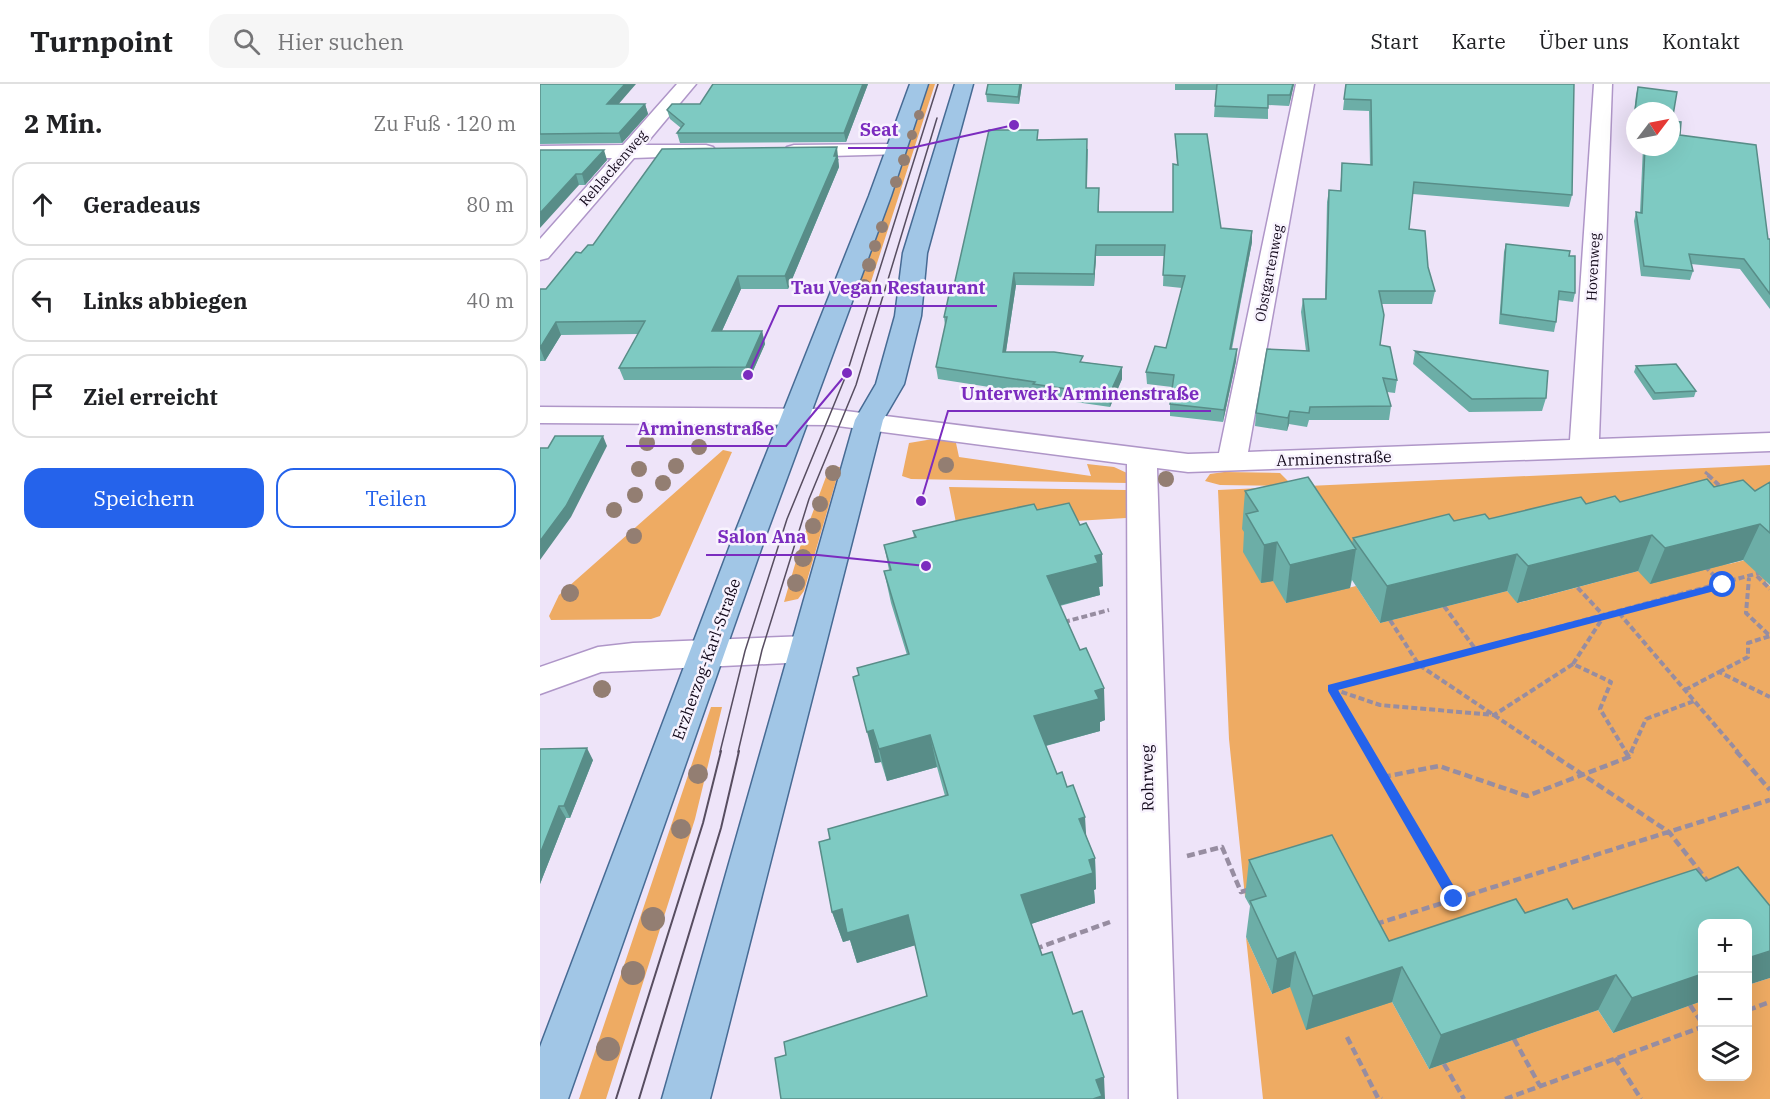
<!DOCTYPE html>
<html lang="de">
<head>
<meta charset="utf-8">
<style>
  :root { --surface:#fff; --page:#f6f6f6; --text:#202124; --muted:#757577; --line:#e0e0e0; --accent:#2563eb }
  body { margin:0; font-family:"IBM Plex Serif",serif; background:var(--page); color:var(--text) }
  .controls { position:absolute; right:18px; bottom:18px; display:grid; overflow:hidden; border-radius:12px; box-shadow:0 6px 24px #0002 }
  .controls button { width:54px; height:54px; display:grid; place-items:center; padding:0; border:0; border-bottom:2px solid var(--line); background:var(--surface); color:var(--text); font:30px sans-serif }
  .compass { position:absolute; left:1086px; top:18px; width:54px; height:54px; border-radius:50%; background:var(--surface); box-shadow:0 6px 24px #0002; rotate:58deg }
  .stop { position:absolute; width:18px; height:18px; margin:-14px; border:4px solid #2563eb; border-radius:50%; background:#fff }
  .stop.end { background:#2563eb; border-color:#fff; box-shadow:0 2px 6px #0008 }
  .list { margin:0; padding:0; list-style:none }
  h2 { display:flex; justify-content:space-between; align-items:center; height:78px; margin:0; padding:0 24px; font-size:26px }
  h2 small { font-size:20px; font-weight:400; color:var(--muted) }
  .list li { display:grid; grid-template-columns:39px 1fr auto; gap:18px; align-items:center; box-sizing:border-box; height:84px; margin:0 12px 12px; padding:0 12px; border:2px solid var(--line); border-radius:18px }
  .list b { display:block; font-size:22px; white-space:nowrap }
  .list em { font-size:20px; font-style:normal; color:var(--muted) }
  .actions { display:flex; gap:12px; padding:18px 24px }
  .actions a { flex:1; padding:14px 0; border:2px solid var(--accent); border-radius:18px; text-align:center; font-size:21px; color:var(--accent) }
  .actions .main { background:var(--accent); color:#fff }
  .icon { flex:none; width:33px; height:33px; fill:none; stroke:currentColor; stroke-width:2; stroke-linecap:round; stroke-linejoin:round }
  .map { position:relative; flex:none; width:1230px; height:1015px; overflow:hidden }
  header { display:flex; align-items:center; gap:36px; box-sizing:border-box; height:84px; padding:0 30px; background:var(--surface); border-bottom:2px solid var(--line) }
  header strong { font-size:28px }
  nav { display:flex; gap:33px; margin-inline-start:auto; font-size:21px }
  .search { width:420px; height:54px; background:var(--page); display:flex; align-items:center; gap:15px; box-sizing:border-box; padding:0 21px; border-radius:18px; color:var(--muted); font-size:22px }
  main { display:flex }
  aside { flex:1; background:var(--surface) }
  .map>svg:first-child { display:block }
  .green { fill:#eeab63 }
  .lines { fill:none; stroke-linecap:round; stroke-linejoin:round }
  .minor-casing { stroke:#af96c8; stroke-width:3 }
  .major-casing { stroke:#476b94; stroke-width:3 }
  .path-far2 { stroke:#978da1; stroke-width:3; stroke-dasharray:4.5 2; stroke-linecap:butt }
  .path-far1 { stroke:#978da1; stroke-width:4; stroke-dasharray:6 3; stroke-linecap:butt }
  .path { stroke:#978da1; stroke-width:4.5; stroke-dasharray:8 4; stroke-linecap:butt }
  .minor { fill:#fff; fill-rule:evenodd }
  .major { fill:#a1c6e6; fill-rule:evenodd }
  .tram-far1 { stroke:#574d60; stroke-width:1.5 }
  .tram { stroke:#574d60; stroke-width:2 }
  .tree { fill:#937e72 }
  .wall { fill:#6caea7 }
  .shaded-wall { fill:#588d88 }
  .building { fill:#7ecac2; stroke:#588d88; stroke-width:1.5 }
  .route { fill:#2563eb }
  .labels { text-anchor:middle; stroke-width:5; stroke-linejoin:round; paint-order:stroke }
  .far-street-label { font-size:14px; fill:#12081a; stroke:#f8f3fe }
  .street-label { font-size:16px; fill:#12081a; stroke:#f8f3fe }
  .leader { fill:none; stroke:#7b2cbf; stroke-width:2 }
  .callout-dot { fill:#7b2cbf; stroke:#f8f3fe; stroke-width:2 }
  .callout-label { font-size:18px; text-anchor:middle; font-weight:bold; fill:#7b2cbf; stroke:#f8f3fe; stroke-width:5; stroke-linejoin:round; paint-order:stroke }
</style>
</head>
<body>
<header>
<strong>Turnpoint</strong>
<div class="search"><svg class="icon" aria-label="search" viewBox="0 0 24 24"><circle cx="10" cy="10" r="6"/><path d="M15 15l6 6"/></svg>Hier suchen</div>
<nav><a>Start</a><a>Karte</a><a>Über uns</a><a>Kontakt</a></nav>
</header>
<main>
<aside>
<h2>2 Min.<small>Zu Fuß · 120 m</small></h2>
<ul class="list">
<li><svg class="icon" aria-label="ahead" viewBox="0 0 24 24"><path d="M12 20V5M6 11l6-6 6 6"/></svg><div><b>Geradeaus</b></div><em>80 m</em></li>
<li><svg class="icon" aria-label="left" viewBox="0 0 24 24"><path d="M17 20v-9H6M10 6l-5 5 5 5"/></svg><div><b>Links abbiegen</b></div><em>40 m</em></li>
<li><svg class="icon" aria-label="arrive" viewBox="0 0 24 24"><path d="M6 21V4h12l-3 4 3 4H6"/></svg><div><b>Ziel erreicht</b></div></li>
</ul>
<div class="actions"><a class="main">Speichern</a><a>Teilen</a></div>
</aside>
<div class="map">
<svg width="1230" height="1015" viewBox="0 0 1230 1015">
  <rect width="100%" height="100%" fill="#eee4f9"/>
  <!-- green -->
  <path class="green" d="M384,0H395L328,207H314Z
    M399,354L416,359L419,373L551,392L547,380L574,383L587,389L588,399L371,395L362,392L369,359Z
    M183,366L192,368L120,532L111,535L11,536L9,532L19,511Z
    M1230,381V424L736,496L746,519L816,502L840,539L967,507L978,519L1098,487L1189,480L1217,473L1230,486L1226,498L1230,502V874L1208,840L1177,820L862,898L785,788L705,813L689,655L678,406Z
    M290,382L300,383L264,507L258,515L244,518L261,460Z
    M684,388L740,389L753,402L680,401L665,397L670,390Z
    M409,403L586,406V434L417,444Z
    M171,623H182L155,735L66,1015H39Z
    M706,853L732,910L750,903L852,918L889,985L1058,926L1073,949L1162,917V992H1208V901L1230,894V1015H723Z"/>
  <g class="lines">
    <defs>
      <path id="minor" d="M137,0H156L105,61H166L173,63L176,67L173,71L94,74L8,174L0,176V155L72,74H0V62L83,61Z
        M756,0H774L708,368L1030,356L1054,0H1072L1059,355L1230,349V367L648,388L617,384L637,1015H589L587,380L290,341L0,339V323L290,325L648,370L679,369Z
        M355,60L362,62L365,66L362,70L254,73L247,71L244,67L247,63L254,61Z
        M267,552L279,556L284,565L279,574L267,578L61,588L0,610V583L58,563L93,559Z"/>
      <path id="major" d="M370,0H388L351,112L226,451L28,1015H0V963L194,451L329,112Z
        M415,0H433L387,169L381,232L364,300L343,336L170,1015H122L315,336L336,300L355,232L363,169Z"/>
    </defs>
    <!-- minor casing -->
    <use href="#minor" class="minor-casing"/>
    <!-- major casing -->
    <use href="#major" class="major-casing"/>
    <!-- path-far2 -->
    <path class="path-far2" d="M1165,388L1170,392"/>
    <!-- path-far1 -->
    <path class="path-far1" d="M1168,391L1181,403
      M1165,482L1183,501
      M1217,492L1230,505
      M904,522L936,566
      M1079,529L1198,668
      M850,536L879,581L1009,668
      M524,538L569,526
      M1033,580L1064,532L1037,503
      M1179,588L1208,573V559L1230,552L1206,529L1209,494
      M793,605L840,621L954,631L1033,580L1071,598L1060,625L1086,668
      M1145,606L1179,588L1230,613
      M829,668L792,604L1230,486
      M1091,668L1106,635L1154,617"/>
    <!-- path -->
    <path class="path" d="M828,667L914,815
      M1007,667L1129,748L1169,799
      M1085,667L1089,673
      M1196,667L1230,706
      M843,693L899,682L987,712L1089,673L1092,667
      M647,772L682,763L701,808L711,805
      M836,840L1230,716
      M495,865L570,838
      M1150,921L1162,939
      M1208,926L1230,918
      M807,953L838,1014L842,1015
      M974,955L1000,1002
      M1075,974L1101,1015
      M904,980L924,1015
      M965,1015L1162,943"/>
    <!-- minor -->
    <use href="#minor" class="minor"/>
    <!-- major -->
    <use href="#major" class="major"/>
    <!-- tram-far1 -->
    <path class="tram-far1" d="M180,668L205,567L247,435L307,289L398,0
      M198,668L222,566L269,415L316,301L397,34"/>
    <!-- tram -->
    <path class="tram" d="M76,1015L163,739L181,667
      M99,1015L181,744L199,667"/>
  </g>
  <!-- trees -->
  <g class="tree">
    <circle cx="379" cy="31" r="5"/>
    <circle cx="372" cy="51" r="5"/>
    <circle cx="364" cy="76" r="6"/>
    <circle cx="356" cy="98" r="6"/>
    <circle cx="342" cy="143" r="6"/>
    <circle cx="335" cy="162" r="6"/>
    <circle cx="329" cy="181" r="7"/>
    <circle cx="324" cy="202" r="7"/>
    <circle cx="107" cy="359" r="8"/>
    <circle cx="159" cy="363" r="8"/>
    <circle cx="406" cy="381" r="8"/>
    <circle cx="136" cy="382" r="8"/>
    <circle cx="99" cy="385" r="8"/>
    <circle cx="293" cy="389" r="8"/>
    <circle cx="626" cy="395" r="8"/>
    <circle cx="123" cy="399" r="8"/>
    <circle cx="95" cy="411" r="8"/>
    <circle cx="280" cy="420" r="8"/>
    <circle cx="74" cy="426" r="8"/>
    <circle cx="273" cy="442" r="8"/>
    <circle cx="94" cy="452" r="8"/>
    <circle cx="263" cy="474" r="9"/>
    <circle cx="256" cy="499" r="9"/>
    <circle cx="30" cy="509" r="9"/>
    <circle cx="62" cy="605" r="9"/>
    <circle cx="158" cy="690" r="10"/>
    <circle cx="141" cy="745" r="10"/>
    <circle cx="113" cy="835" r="12"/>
    <circle cx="93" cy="889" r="12"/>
    <circle cx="68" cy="965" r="12"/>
  </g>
  <!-- wall -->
  <path class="wall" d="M0,0L79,20H105L108,30L82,59L0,60Z
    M173,0H328L306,58L140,59L137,49L141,44L130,35L127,26L160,20Z
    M448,0H482L479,20L447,18L446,10Z
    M635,0H754L749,22L728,21V35L674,33L676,6H635Z
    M806,0L1032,111L1029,123L873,110L869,145L888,183L895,207L892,220H842L840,261L857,296L855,309L847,308L851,322L849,336H769L767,343L749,340L747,347L715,342L716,329L766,267L761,228L763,215H785L787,118L789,106L800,107L802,79L830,81L829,27L803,26Z
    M1098,3L1132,37L1140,51L1228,155H1230V225L1200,185L1151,180L1153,187L1150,196L1101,192L1094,137L1096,128H1100L1103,63H1131L1095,27V55H1091L1096,11Z
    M635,50L681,144L712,147V158L692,265H697L696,277L683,338L630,332V320L632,303L607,300L606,288L626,264L642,204L623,202L624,172H556L554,202L476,201L466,268L582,283V295L570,323L494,312V310L398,295L396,283L405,242L404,233L499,55L548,65L547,104L559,115V128H633L637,81Z
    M0,66L67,76L45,101H39Z
    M299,75L298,77L299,83L248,205H201L182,247H222L225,260L209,296H84L79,284L98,250L21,251L5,277H0V205H6L41,169L53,161Z
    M966,160L1029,172L1035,209L1033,218L1018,216L1016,238L1014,248L959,240L964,168Z
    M875,267L1006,314L1002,327L929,328L873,280Z
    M1096,282L1156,307L1154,313L1113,316L1094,288Z
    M1230,398V501L1203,476L1110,500L1098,487L977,519L967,507L840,539L812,496L810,504L746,519L733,497L721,499L703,468L704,448L702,445L705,407L812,460L813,454L914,437L949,435L1046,420L1080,418L1174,403L1215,407Z
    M497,426L563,502L559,503L560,511L520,522L565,636L560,638V647L506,662L517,690L547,754L555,774L556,805L554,806L555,819L491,840L502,871L533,930L564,993L246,971L387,912L375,861L317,879L310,856L303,858L292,828L290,755L405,712L397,683L347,697L341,678L335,679L319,591L367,571L351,519L344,487L349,486L344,461L374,454L373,447Z
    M0,665L53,676L30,734H26L0,800Z
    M709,776L849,857L985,829L1033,825L1166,797L1162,840V917L1073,949L1058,926L889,985L852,918L766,946L750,903L732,910L706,853L710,822L705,813Z"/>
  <!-- shaded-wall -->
  <path class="shaded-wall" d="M85,0H96L70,30L67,20Z
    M323,0H328L306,58L304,49Z
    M480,0H482L479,20L478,13Z
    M753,0H754L749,22L750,11Z
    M105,20L108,30L82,59L79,49Z
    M297,63L299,83L248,205L245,192Z
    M64,66L67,76L45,101L42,90Z
    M36,90L39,101L0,144V129Z
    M712,147V158L689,276L690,265Z
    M556,161V172L554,202V190Z
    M474,189L476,201L464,280L463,268Z
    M198,192L201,205L176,260L172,247Z
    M16,238L21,251L5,277L0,264Z
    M222,247L225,260L209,296L206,283Z
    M697,265L696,277L683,338L684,326Z
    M582,283V295L570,323L569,311Z
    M750,327L749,340L747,347L748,334Z
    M63,352L67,362L31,433L0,476V457Z
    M1220,440L1203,476L1110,500L1125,464Z
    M1112,451L1098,487L977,519L988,482Z
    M737,458L733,497L721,499L724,461Z
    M816,465L810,504L746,519L750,481Z
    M562,470L563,502L559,503L560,511L509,524L507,492L555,472Z
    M977,470L967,507L840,539L847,502Z
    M564,604L565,636L560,638V647L497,664L494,632L555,607Z
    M333,646L341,678L335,679L327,648Z
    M390,651L397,683L347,697L339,665Z
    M47,664L53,676L30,734L24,722Z
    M19,722L26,734L0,800V770Z
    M545,733L547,764L539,735Z
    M555,774L556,805L554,806L555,819L485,842L481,811L549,776Z
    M302,825L368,831L376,861L317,879L310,856L303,858L292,828Z
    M1230,867V894L1208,901V874Z
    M755,868L750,903L732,910L737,875Z
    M862,883L852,918L766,946L773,912Z
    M1162,890V917L1073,949L1092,914Z
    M1076,891L1058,926L889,985L901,951Z
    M564,993L565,1015H554L556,996Z"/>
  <!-- building -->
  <path class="building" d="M0,0H85L67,20H105L79,49L0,50Z
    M173,0H323L304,49H137L144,40L127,26L132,20H160Z
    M448,0H480L478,13L446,10Z
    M677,0H753L750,11H728V24L675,22Z
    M806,0H1034L1032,111L874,98L869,145L885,147L888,183L895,207H839L844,231L840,261L850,263L857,296L843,294L851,322L770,323L769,329L750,327L748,334L716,329L727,265L769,267L763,215H786L789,106L801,107L802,79L832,81L831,16L804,15Z
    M1098,3L1137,8L1132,37L1141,38L1140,51L1216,61L1228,155H1230V210L1204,175L1149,170L1153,187L1104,182L1096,128L1102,129L1105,63H1131V27H1095Z
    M1095,31V46H1093Z
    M449,46H498L497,56L547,55L546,104H559L558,128H633V80L638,81L635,50H667L681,144L712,147L690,265H697L684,326L630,320L634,291L606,288L615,262L626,264L645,192L623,191L625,161H556L554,190L474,189L463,268H514L543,272L540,278L582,283L569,311L493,300L495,298L396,283L407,233H404L410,206H413Z
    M297,63L294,72H297L245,192H198L172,247H222L206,283L79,284L105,237L16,238L0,264V205H6L36,168L41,169L48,161H53L122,65Z
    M0,66H64L42,90H36L0,129Z
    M966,160L1030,167L1029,172H1035V209L1019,207L1016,238L961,230Z
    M875,267L1008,287L1006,314L932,315Z
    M1136,280L1156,307L1115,309L1096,282Z
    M15,352H63L26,422L0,457V364H8Z
    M768,393L816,465L750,481L737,458L724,461L706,430L718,427L705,407Z
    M1167,395L1174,403L1203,396L1215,407L1230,398V449L1220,440L1125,464L1112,451L988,482L977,470L847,502L813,454L909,430L914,437L945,430L949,435L1041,413L1046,420L1075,412L1080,418Z
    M529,419L540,441L546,439L562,470L555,472L558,479L507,492L540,566L546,564L564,604L555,607L559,615L494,632L517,690L522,688L527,703L533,701L545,733L539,735L555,774L549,776L553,789L481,811L502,871L512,868L533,930L542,927L564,993L556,996L562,1012L553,1015H241L235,974L246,971L244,958L387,912L368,831L307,849L302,825L292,828L279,758L290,755L288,745L408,711L390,651L339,665L333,646L327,648L313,593L319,591L317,584L369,570L344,487L351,486L344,461L376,453L373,447L420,436L494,420L497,426Z
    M47,664L24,722H19L0,770V665Z
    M792,751L849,857L976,815L985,829L1027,815L1033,825L1156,785L1166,797L1198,783L1230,822V867L1208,874V840H1162V890L1092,914L1076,891L901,951L862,883L773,912L755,868L737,875L710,817L726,812L709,776Z"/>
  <!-- route -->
  <path class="route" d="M1183,498L1186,499V504L798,606L919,811V819H910L788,607V601Z"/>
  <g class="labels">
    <!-- far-street labels -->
    <g class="far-street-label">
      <text transform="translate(73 84) rotate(-49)" y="5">Rehlackenweg</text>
      <text transform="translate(1053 183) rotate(-87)" y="5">Hovenweg</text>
      <text transform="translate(729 189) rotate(-79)" y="5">Obstgartenweg</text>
    </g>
    <!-- street labels -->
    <g class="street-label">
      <text transform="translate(794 374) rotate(-2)" y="6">Arminenstraße</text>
      <text transform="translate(166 575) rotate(-70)" y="6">Erzherzog-Karl-Straße</text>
      <text transform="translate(607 694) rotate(-91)" y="6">Rohrweg</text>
    </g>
  </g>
  <!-- callouts -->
  <path class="leader" d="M474 41L371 64H308M208 291L239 222H457M381 417L408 327H671M307 289L246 362H86M386 482L278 471H166"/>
  <g class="callout-dot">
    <circle cx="474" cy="41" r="6"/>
    <circle cx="208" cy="291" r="6"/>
    <circle cx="381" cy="417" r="6"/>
    <circle cx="307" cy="289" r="6"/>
    <circle cx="386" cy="482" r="6"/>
  </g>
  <g class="callout-label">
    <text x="339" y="52">Seat</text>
    <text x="348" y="210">Tau Vegan Restaurant</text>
    <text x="540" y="316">Unterwerk Arminenstraße</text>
    <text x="166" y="351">Arminenstraße</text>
    <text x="222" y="459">Salon Ana</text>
  </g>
</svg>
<div class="controls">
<button>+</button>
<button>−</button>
<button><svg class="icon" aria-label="layers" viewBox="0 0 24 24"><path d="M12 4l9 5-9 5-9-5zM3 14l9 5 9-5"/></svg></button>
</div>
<svg class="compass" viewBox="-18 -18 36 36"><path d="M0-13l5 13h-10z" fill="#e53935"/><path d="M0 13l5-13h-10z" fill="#757577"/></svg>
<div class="stop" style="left:1183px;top:501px"></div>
<div class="stop end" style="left:914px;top:815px"></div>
</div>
</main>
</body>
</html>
